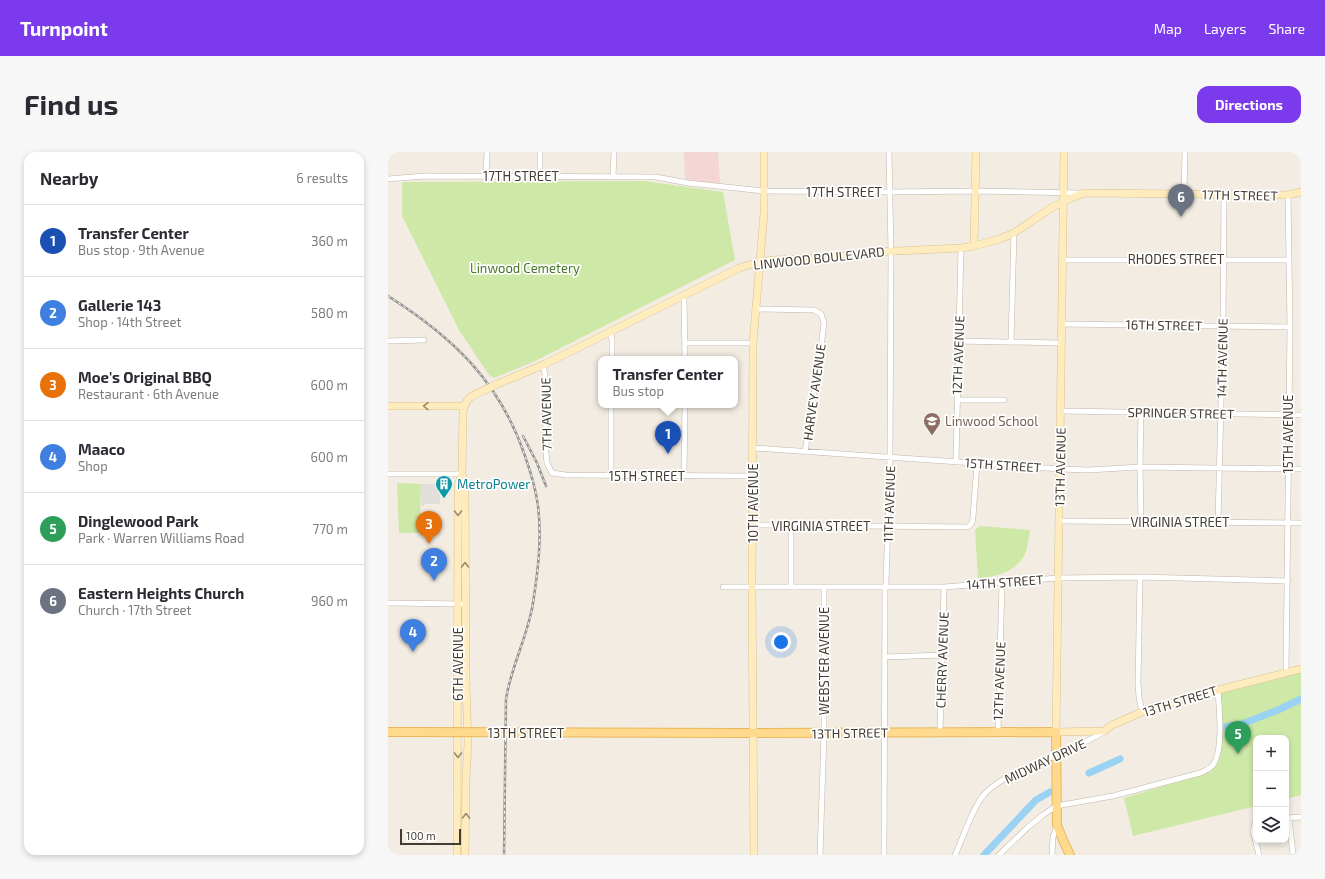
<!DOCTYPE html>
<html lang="en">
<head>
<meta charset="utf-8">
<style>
  :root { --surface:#fff; --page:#f7f7f7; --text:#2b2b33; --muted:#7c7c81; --line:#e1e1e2; --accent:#7c3aed }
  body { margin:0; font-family:"Exo 2",sans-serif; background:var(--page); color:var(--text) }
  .controls { position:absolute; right:12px; bottom:12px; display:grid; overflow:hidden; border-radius:8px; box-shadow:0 2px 6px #0003 }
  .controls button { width:36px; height:36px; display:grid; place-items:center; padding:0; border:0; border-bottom:1px solid var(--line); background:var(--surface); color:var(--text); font:20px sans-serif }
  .scale { position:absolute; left:12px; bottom:10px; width:61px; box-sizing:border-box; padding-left:4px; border:2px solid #433c32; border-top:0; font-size:11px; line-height:14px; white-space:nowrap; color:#433c32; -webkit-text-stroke:3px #fff; paint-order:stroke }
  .you { position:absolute; left:393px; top:490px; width:14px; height:14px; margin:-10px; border:3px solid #fff; border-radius:50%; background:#1a73e8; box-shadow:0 0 0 6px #1a73e833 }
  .badge { display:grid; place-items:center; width:26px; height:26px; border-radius:50%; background:var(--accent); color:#fff; font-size:13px; font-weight:700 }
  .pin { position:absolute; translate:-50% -33px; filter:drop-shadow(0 1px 2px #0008) }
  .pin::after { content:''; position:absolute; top:21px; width:14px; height:12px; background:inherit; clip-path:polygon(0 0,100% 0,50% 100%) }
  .popup { position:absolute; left:210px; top:204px; width:140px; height:52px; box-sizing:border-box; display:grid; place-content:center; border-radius:8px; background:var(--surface); filter:drop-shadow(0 1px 3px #0005); font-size:13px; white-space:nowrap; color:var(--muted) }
  .popup b { font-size:15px; color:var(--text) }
  .popup::after { content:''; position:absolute; left:50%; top:100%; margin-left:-8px; border:8px solid transparent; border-top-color:var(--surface) }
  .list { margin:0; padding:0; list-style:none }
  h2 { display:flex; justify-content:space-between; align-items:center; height:52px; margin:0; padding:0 16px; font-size:17px }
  h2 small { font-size:13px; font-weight:400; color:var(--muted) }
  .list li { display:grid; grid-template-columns:26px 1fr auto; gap:12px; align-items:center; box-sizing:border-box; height:72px; padding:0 16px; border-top:1px solid var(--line) }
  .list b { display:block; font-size:15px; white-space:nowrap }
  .list p { margin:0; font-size:13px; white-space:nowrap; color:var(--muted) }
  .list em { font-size:13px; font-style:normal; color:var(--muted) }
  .icon { flex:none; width:22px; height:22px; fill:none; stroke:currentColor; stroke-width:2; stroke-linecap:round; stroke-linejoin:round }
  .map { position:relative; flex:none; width:913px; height:703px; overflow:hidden; border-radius:12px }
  header { display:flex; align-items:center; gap:24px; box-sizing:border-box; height:56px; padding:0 20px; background:var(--accent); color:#fff }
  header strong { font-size:19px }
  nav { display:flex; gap:22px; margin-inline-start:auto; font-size:14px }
  .intro { display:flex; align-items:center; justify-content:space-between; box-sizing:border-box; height:96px; padding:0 24px }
  h1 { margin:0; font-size:28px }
  .button { padding:10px 18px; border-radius:12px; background:var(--accent); color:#fff; font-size:14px; font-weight:700 }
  main { display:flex; gap:24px; padding:0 24px }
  aside { flex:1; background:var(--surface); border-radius:12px; box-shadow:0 2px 6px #0003 }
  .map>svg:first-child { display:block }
  .medical { fill:#f4d6d4 }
  .green { fill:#cee9a7 }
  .parking { fill:#e2dfdb }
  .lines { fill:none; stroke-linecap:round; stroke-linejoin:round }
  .river { stroke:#99d2f3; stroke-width:7 }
  .street-casing { stroke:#c0b6a7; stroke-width:6 }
  .secondary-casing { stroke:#d8c190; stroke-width:8 }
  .primary-casing { stroke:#e9b759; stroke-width:10 }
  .street { stroke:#fff; stroke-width:5 }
  .secondary { stroke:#ffecbe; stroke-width:7 }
  .primary { stroke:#ffd98d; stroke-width:8 }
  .rail-casing { stroke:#939393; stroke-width:2.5 }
  .rail { stroke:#fff; stroke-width:1; stroke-dasharray:3; stroke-linecap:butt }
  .secondary-bridge-casing { stroke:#d8c190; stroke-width:8; stroke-linecap:butt }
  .primary-bridge-casing { stroke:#e9b759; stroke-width:10; stroke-linecap:butt }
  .secondary-bridge { stroke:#ffecbe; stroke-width:7 }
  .primary-bridge { stroke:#ffd98d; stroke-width:8 }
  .oneway { stroke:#988b71 }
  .labels { text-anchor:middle; stroke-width:3.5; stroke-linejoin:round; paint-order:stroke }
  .street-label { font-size:13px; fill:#433c32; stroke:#fff }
  .park-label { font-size:13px; fill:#477724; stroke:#fff }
  .education-label { font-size:13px; fill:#785e54; stroke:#fff; text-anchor:start }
  .culture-label { font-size:13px; fill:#0d838f; stroke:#fff; text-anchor:start }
</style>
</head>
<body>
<header>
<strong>Turnpoint</strong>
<nav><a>Map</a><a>Layers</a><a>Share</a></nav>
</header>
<div class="intro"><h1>Find us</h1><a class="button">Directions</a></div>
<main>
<aside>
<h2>Nearby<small>6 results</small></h2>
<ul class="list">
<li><span class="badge" style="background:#1a4fb4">1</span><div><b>Transfer Center</b><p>Bus stop · 9th Avenue</p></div><em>360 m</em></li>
<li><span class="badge" style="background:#3f7fe0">2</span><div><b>Gallerie 143</b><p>Shop · 14th Street</p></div><em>580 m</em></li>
<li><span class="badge" style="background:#e8710a">3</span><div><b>Moe's Original BBQ</b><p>Restaurant · 6th Avenue</p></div><em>600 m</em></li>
<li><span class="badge" style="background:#3f7fe0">4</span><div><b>Maaco</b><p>Shop</p></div><em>600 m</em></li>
<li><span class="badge" style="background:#2e9e5b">5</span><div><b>Dinglewood Park</b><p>Park · Warren Williams Road</p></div><em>770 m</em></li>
<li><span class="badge" style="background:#6b7280">6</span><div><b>Eastern Heights Church</b><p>Church · 17th Street</p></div><em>960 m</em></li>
</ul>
</aside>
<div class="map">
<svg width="913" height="703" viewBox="0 0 913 703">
  <rect width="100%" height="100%" fill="#f2ece2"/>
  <!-- medical -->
  <path class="medical" d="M296,0H330L332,32L297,27Z"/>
  <!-- green -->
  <path class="green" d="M256,29L335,40L347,108L145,210L106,226L101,223L71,178L14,64V30Z
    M9,331L33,332L32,365H30V370L35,371V381H11Z
    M592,374L642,378C641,384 640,393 638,400C629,420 610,424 590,427L587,378Z
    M913,518V643L898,647V586H868V654L745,684L736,646L822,620L830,611L834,594L831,559L833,539L895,526Z"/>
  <!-- parking -->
  <path class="parking" d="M33,332H52V352H36V354H33Z"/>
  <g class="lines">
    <!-- river -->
    <path class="river" d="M836,575L854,572L890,558L913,547
      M701,621L732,607
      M596,703L648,648L662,640"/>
    <defs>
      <path id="street" d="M98,24L99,0
        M152,24V0
        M225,25L226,0
        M0,27L36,24L268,25L300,31L376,39L502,40L587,39L691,41
        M796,42L797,0
        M675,108H901
        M294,144L296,147L297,207
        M367,157L426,158L433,162L436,171L433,196L417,300
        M674,172L902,175
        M222,180L224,187V207
        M0,189L36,188
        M571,189L673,191
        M623,190L626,81
        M297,191H365
        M155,213L157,222L158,301L159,311L164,321L178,323L365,324
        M569,248H616
        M673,259L913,263
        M366,296L672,317L700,318L752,315L913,317
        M568,310L573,96
        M0,322H74
        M223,324V253
        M296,324L297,253
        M671,369L913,371
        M753,370L752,315L753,260
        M830,370L835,174L836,43
        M365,373L580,375L584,371L585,365L589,312
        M752,425L750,531L751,545L754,560
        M335,435H556L670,426L752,425L900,429
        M403,435V374
        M0,451L78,452
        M497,505L555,503
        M898,521L902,175L900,43
        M610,580L614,430
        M552,581L556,435
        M899,666L913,665
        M901,666L905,703
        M868,669L865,679L871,703
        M432,703L436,582V435
        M496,703L497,435L498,431L502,306L503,99L501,0
        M567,703C575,686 583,660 594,645C604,632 620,625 635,618C662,605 690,595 716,580
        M611,703L639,676L655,663L668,654L725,644L812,621C816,619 822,617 825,613C836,597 831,557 830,538
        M664,703L665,685L669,674"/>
      <path id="secondary" d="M676,0L668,580L716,579L724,573L754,560L830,538L913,517
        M586,94L588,0
        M107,233L155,213L351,116L371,110L386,108L447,105L488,100L573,96L586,94L612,87L626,81L663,56L683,46L696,41L900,43L913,40
        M0,254H76
        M69,703L70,333L74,322
        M77,703L78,627L80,591L78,531L77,333L74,322L75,259C78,244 86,243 99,237
        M366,703L364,435L365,191L376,61V0"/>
      <path id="primary" d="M0,580H12
        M349,581L668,580L669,673L675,688L682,703"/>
    </defs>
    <!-- street casing -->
    <use href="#street" class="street-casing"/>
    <!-- secondary casing -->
    <use href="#secondary" class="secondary-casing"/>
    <!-- primary casing -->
    <use href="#primary" class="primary-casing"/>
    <!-- street -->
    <use href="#street" class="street"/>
    <!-- secondary -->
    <use href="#secondary" class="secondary"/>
    <!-- primary -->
    <use href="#primary" class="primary"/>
    <defs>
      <path id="rail" d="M0,144C65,185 112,230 137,304C143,321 148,337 150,354C154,386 150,419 145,451C140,484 123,514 118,547L116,703
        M135,284L149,311L158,334"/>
    </defs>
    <!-- rail casing -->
    <use href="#rail" class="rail-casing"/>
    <!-- rail -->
    <use href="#rail" class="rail"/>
    <defs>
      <path id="secondary-bridge" d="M99,237L107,233"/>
      <path id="primary-bridge" d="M12,580L349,581"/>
    </defs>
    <!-- secondary-bridge casing -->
    <use href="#secondary-bridge" class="secondary-bridge-casing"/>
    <!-- primary-bridge casing -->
    <use href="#primary-bridge" class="primary-bridge-casing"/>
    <!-- secondary-bridge -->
    <use href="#secondary-bridge" class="secondary-bridge"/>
    <!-- primary-bridge -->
    <use href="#primary-bridge" class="primary-bridge"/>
  </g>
  <!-- one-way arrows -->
  <defs><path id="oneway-chevron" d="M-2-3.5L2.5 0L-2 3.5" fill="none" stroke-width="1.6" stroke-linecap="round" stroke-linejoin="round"/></defs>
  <g class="oneway">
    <use href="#oneway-chevron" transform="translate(38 254) rotate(-179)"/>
    <use href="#oneway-chevron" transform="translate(70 361) rotate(90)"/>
    <use href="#oneway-chevron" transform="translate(77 413) rotate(-90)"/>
    <use href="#oneway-chevron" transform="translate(70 603) rotate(90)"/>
    <use href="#oneway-chevron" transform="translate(78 664) rotate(-89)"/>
  </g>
  <!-- icons -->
  <defs>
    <symbol id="school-pin" viewBox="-11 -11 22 30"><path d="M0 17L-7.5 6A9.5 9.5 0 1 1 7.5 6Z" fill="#8d6e63" stroke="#fff"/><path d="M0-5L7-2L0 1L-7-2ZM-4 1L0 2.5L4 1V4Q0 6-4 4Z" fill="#fff"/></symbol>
    <symbol id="building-pin" viewBox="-11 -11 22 30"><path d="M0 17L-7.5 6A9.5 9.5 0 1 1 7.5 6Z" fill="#0f9aa8" stroke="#fff"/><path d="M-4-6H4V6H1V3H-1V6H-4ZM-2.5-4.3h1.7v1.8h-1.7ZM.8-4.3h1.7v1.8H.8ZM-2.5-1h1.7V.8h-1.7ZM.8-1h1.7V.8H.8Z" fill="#fff"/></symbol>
  </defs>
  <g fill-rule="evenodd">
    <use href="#school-pin" x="534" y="259" width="20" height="27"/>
    <use href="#building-pin" x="46" y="322" width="20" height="27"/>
  </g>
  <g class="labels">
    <!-- street labels -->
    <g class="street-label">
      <text x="133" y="29">17TH STREET</text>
      <text x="456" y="45">17TH STREET</text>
      <text transform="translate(852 43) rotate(1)" y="5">17TH STREET</text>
      <text transform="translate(431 106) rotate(-6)" y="5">LINWOOD BOULEVARD</text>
      <text x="788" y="112">RHODES STREET</text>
      <text transform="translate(776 173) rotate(1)" y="5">16TH STREET</text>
      <text transform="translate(570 203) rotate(-88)" y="5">12TH AVENUE</text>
      <text transform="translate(834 206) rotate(-89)" y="5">14TH AVENUE</text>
      <text transform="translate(426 240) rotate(-82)" y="5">HARVEY AVENUE</text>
      <text transform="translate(793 261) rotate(1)" y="5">SPRINGER STREET</text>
      <text transform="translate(158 262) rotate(-91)" y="5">7TH AVENUE</text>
      <text transform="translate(900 282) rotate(-90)" y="5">15TH AVENUE</text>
      <text transform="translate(615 313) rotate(4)" y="5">15TH STREET</text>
      <text transform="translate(672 315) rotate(-89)" y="5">13TH AVENUE</text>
      <text x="259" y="329">15TH STREET</text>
      <text transform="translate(365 351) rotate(-90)" y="5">10TH AVENUE</text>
      <text transform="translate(501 352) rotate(-88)" y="5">11TH AVENUE</text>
      <text x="792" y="375">VIRGINIA STREET</text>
      <text x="433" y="379">VIRGINIA STREET</text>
      <text transform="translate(617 430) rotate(-4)" y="5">14TH STREET</text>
      <text transform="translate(554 508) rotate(-88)" y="5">CHERRY AVENUE</text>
      <text transform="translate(436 509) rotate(-90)" y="5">WEBSTER AVENUE</text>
      <text transform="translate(70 512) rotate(-90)" y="5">6TH AVENUE</text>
      <text transform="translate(611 529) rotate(-88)" y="5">12TH AVENUE</text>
      <text transform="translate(792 549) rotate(-17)" y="5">13TH STREET</text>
      <text x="138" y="586">13TH STREET</text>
      <text transform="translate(462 581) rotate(-1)" y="5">13TH STREET</text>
      <text transform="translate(657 609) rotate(-25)" y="5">MIDWAY DRIVE</text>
    </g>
    <!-- park labels -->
    <g class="park-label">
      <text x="137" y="121">Linwood Cemetery</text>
    </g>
    <!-- education labels -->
    <g class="education-label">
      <text x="557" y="274">Linwood School</text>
    </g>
    <!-- culture labels -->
    <g class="culture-label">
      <text x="69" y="337">MetroPower</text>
    </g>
  </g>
</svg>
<div class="controls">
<button>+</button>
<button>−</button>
<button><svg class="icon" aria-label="layers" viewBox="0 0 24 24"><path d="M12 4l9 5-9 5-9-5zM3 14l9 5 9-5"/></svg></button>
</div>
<div class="scale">100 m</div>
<div class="you"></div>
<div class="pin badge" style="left:280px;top:302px;background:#1a4fb4">1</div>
<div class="popup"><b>Transfer Center</b>Bus stop</div>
<div class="pin badge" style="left:46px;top:429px;background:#3f7fe0">2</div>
<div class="pin badge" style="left:41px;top:392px;background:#e8710a">3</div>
<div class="pin badge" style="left:25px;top:500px;background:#3f7fe0">4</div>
<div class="pin badge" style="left:850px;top:602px;background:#2e9e5b">5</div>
<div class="pin badge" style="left:793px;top:65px;background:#6b7280">6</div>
</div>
</main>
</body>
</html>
